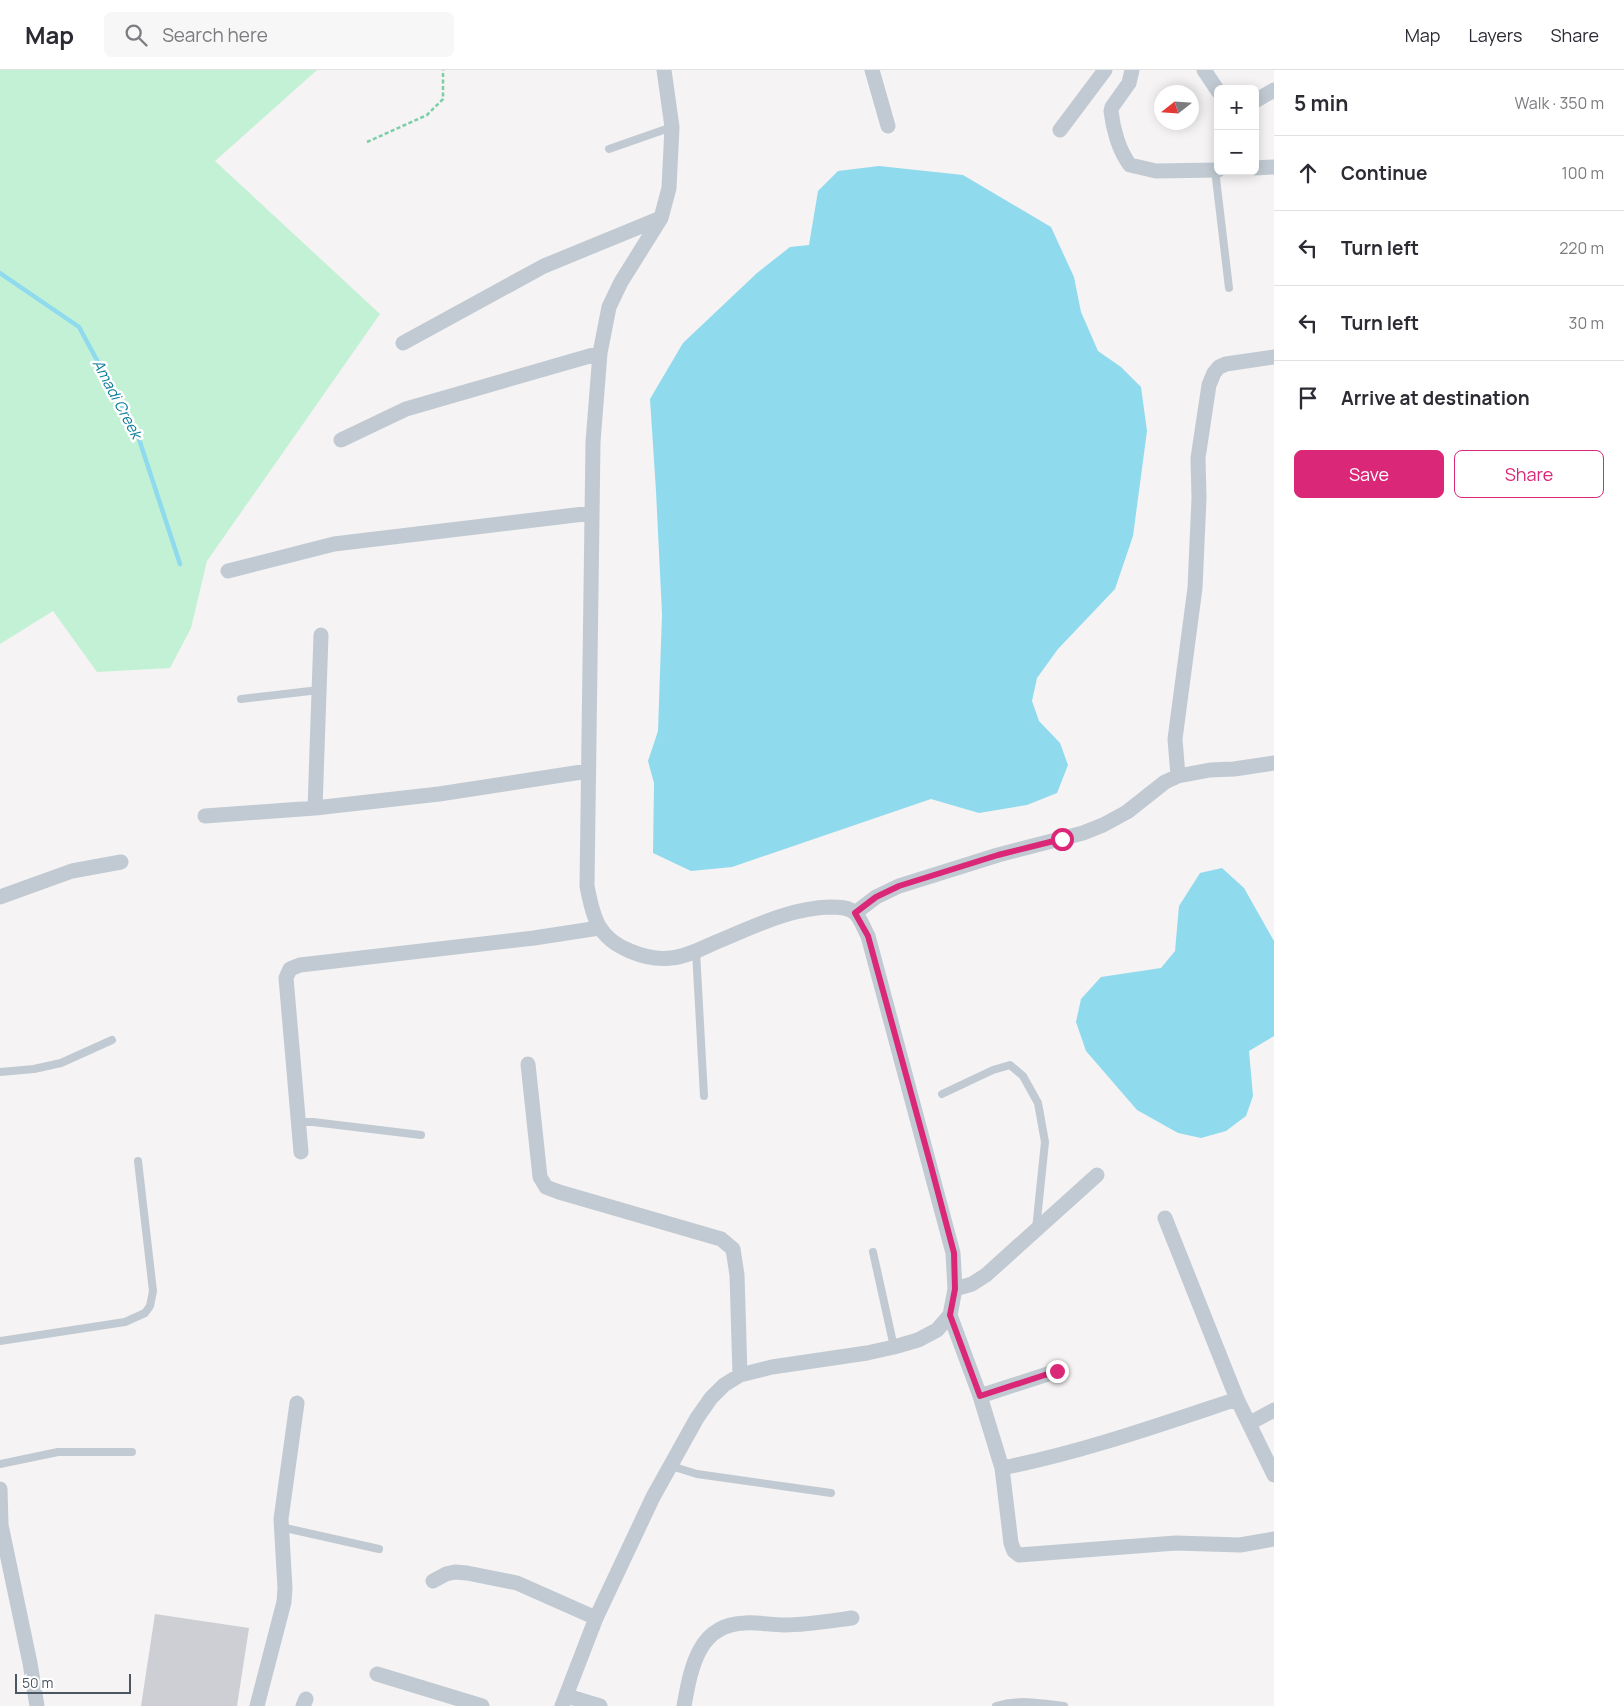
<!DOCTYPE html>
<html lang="en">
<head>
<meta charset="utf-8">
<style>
  :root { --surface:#fff; --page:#f7f7f7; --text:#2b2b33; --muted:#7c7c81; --line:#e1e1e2; --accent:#db2777 }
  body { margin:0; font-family:Manrope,sans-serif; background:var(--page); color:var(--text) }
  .controls { position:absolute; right:15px; top:15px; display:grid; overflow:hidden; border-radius:8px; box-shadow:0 2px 12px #0003 }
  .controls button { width:45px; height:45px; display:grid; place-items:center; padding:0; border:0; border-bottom:1px solid var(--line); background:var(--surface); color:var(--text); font:25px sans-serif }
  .compass { position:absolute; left:1154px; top:15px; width:45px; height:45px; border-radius:50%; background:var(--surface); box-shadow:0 2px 12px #0003; rotate:253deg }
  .scale { position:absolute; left:15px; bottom:12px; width:116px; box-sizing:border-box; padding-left:5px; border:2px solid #4a5661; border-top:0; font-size:14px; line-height:18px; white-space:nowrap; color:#4a5661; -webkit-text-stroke:4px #fff; paint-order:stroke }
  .stop { position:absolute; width:15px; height:15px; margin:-11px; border:4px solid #db2777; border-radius:50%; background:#fff }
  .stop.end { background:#db2777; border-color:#fff; box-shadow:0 1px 5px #0008 }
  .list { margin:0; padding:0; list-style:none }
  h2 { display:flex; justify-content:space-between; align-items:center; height:65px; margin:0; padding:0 20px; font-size:21px }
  h2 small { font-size:16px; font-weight:400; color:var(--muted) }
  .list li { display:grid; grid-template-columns:32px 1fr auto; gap:15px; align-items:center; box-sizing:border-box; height:75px; padding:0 20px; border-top:1px solid var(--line) }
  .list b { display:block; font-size:19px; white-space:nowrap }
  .list em { font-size:16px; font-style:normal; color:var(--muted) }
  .actions { display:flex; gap:10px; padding:15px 20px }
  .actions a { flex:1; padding:11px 0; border:1px solid var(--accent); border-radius:8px; text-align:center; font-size:18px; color:var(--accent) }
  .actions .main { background:var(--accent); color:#fff }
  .icon { flex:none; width:28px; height:28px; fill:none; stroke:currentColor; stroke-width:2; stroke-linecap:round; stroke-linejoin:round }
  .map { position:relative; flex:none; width:1274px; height:1636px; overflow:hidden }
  header { display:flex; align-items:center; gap:30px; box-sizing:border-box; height:70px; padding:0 25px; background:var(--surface); border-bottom:1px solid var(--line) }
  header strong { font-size:24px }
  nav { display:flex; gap:28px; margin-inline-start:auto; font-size:18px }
  .search { width:350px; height:45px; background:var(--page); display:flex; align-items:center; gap:12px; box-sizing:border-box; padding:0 18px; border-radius:8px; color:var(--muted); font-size:19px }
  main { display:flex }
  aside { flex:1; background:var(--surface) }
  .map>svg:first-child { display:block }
  .green { fill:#c3f1d5 }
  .water { fill:#90daee }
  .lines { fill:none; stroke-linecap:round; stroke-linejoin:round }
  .stream { stroke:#90daee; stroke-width:4.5 }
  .building { fill:#cdcfd5 }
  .path { stroke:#7ad0a6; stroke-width:2.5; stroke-dasharray:4 2.5; stroke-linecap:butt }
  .service { stroke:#c1cad2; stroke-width:8 }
  .minor { stroke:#c1cad2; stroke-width:15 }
  .route { stroke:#db2777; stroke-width:6 }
  .labels { text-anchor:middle; stroke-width:5; stroke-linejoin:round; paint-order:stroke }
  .water-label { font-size:15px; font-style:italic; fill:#0c7c9b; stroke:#fff }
</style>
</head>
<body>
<header>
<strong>Map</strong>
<div class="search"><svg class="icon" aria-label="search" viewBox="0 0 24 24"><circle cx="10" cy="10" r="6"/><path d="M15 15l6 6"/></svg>Search here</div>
<nav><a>Map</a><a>Layers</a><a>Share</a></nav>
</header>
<main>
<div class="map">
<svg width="1274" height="1636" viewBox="0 0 1274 1636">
  <rect width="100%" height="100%" fill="#f5f3f3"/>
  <!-- green -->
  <path class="green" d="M0,0H317L215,91L380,244L207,491L191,558L170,598L97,602L53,541L0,574Z"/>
  <!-- water -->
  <path class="water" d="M879,96L963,105L1051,157L1074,207L1081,242L1098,281L1121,297L1141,317L1147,361L1133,466L1115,519L1058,579L1037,608L1032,631L1039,651L1060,673L1068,695L1057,723L1027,735L979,743L931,729L732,797L691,801L653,783L654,713L648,691L658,661L662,544L656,421L650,329L683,273L757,203L790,177L809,175L818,121L838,101Z
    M1222,798L1244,818L1274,871V966L1249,981L1253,1026L1246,1046L1226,1061L1201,1068L1178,1063L1137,1040L1086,981L1076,952L1081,929L1101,907L1161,898L1175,881L1179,836L1200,803Z"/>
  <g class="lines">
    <!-- stream -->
    <path class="stream" d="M0,203L79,257L138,366L180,494"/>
  </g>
  <!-- building -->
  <path class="building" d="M155,1544L249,1558L237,1636H141Z"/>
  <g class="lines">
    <!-- path -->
    <path class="path" d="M367,72L427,45L443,29V0"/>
    <!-- service -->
    <path class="service" d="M609,79L672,57
      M1215,100L1229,218
      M241,629L319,620
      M696,881L704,1026
      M0,1002L34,999L61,993L112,970
      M942,1024L993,1000L1010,995L1023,1006L1038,1033L1045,1072L1036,1159
      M298,1052H313L421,1065
      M873,1182L894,1277
      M0,1271L125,1252L145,1243L150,1236L153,1221L138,1091
      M0,1394L58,1382H132
      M671,1396L697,1404L831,1423
      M281,1457L379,1479
      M996,1636C1019,1629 1041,1633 1064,1636"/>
    <!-- minor -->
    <path class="minor" d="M872,0L888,56
      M1132,0L1129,13L1112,37L1111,41C1113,59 1119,81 1130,95L1156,101L1218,100
      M1204,0L1218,21
      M1255,31L1274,20
      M1060,60L1105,0
      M1255,98L1274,97
      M403,273L544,196L661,148
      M341,370L406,339L600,283
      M228,501L334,474L592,443
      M1178,706L1175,669L1195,518L1199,428L1198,388L1209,315L1214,303L1219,297L1226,294L1274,287
      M315,738L321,565
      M205,746L315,738L439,724L588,701
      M0,827L72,801L121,792
      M855,843L876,827L899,816L998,785L1083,763L1103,755L1127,742L1165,712L1178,706L1210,700L1234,699L1274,693
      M528,994L540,1107L546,1117L559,1122L721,1169L733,1179L737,1205L740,1305
      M301,1082L286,908L290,899L300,895L534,868L599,858
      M1165,1148L1237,1329L1274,1405
      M955,1219L972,1214L986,1205L1097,1105
      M950,1245L980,1326L1002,1398L1011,1473L1014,1481L1019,1485L1176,1473L1240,1475L1274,1469
      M980,1326L1057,1301
      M1250,1353L1274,1340
      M1002,1398C1083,1382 1159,1355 1237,1329
      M0,1419L1,1455L30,1593L37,1636
      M433,1511L446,1504L455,1502L467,1503L517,1513L596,1548
      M377,1604L482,1636
      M567,1626L600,1636
      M257,1636L284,1532L285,1518L281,1449L297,1333
      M303,1636L306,1629
      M562,1636L596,1548L653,1427L697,1348L711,1328L724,1315L740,1305L772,1297L867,1283L894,1277L918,1270L937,1260L950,1245L955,1219L953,1183L868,866C864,859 861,849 855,843C849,837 838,837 830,837C789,838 751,858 714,873C701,879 685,887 671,888C656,890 644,887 630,881C598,868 593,848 587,816L593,372L600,283L609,237L621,212L661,148L669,118L672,57L664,0
      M684,1636C691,1598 698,1554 745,1553C758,1552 771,1555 784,1555C807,1555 830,1551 852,1548"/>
  </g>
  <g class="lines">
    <!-- route -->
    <path class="route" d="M1057,1301L980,1326L950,1245L955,1219L954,1183L931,1096L868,866L855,843L876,827L899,816L998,785L1062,769"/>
  </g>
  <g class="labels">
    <!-- water labels -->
    <g class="water-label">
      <text transform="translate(117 329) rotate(62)" y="5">Amadi Creek</text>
    </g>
  </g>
</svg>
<div class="controls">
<button>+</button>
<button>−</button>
</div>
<svg class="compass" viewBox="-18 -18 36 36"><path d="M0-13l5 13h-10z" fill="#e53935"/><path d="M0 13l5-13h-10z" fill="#7c7c81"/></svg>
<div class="scale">50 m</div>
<div class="stop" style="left:1062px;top:769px"></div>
<div class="stop end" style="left:1057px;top:1301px"></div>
</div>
<aside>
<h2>5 min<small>Walk · 350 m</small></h2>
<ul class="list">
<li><svg class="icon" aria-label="ahead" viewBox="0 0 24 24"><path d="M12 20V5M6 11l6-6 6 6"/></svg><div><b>Continue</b></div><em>100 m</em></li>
<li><svg class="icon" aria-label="left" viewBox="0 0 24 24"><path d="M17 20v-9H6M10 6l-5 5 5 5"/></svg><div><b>Turn left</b></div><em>220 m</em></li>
<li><svg class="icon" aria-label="left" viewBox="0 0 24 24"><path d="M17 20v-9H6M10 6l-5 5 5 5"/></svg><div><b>Turn left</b></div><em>30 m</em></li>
<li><svg class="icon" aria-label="arrive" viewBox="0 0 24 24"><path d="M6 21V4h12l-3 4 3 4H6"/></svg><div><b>Arrive at destination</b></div></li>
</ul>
<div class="actions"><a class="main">Save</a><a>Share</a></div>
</aside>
</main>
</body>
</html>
